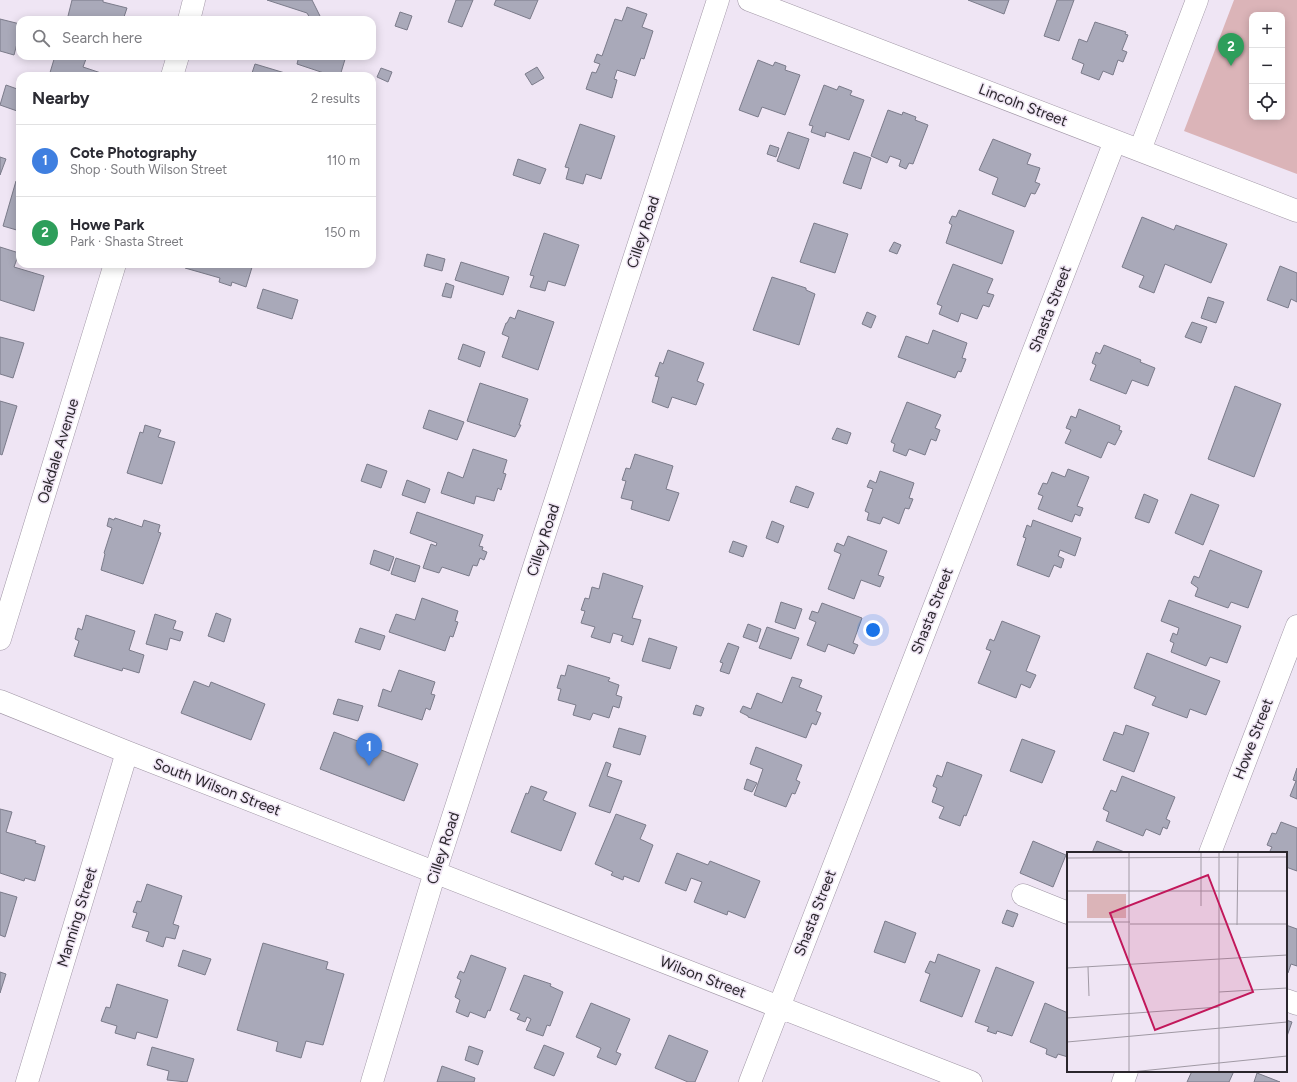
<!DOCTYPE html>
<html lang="en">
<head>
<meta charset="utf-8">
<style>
  :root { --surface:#fff; --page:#f7f7f7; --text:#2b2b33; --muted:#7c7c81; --line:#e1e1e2; --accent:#266959 }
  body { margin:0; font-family:Figtree,sans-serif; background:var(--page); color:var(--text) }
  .controls { position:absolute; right:12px; top:12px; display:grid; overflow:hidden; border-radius:8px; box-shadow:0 2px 10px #0003 }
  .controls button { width:36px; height:36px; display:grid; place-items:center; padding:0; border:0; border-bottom:1px solid var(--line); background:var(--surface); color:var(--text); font:20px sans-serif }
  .you { position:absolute; left:873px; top:630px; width:14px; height:14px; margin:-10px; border:3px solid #fff; border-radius:50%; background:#1a73e8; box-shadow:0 0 0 6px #1a73e833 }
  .badge { display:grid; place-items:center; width:26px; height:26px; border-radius:50%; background:var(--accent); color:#fff; font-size:13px; font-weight:700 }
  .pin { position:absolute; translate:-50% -33px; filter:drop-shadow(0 1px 2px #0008) }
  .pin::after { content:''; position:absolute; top:21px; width:14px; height:12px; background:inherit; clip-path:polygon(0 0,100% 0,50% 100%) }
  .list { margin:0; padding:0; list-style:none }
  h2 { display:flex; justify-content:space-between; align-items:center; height:52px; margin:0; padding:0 16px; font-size:17px }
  h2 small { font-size:13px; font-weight:400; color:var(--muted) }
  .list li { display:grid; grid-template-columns:26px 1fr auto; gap:12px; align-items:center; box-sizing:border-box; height:72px; padding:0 16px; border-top:1px solid var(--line) }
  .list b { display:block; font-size:15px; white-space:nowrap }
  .list p { margin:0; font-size:13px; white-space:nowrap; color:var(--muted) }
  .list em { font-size:13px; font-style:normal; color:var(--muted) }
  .icon { flex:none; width:22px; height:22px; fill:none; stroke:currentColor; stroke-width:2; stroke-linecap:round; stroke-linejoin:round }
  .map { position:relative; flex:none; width:1297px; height:1082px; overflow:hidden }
  .search { position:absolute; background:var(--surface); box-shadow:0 2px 10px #0003; left:16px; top:16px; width:360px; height:44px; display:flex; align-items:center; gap:10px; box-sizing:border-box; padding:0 14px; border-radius:12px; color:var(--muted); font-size:15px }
  .panel { position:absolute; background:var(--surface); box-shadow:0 2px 10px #0003; left:16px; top:72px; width:360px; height:196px; border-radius:12px }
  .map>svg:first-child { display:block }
  .green { fill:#dbb4b8; fill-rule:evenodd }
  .building { fill:#a9a9b9; stroke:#7b7b8a }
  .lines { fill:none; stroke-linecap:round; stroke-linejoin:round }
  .minor-casing { stroke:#a096a5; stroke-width:23 }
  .minor { stroke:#fff; stroke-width:22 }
  .labels { text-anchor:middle; stroke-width:3; stroke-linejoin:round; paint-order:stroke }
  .street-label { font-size:15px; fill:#2a262c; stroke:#efe5f4 }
  .inset-road { fill:none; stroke:#a099a4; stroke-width:1 }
  .view { fill:#c2185b; fill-opacity:0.15; stroke:#c2185b; stroke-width:2 }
  .inset-edge { fill:none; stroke:#2a262c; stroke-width:2 }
</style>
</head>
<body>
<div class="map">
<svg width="1297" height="1082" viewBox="0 0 1297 1082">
  <rect width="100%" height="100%" fill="#efe5f4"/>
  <!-- green -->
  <path class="green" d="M1234,0H1297V174L1184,131ZM1252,15H1282V117H1252Z"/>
  <!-- building -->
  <path class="building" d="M72,0H103V2L127,8L123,20H67Z
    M267,0H312L322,20H311L307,13Z
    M456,0H473L462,27L448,22Z
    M496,0H538L530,19L494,5Z
    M968,0H1009L1004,14Z
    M1057,0H1074L1059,41L1044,36Z
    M627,7L647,14L642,27L653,31L644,59L641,58L635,76L617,70L614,79L617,80L612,98L586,89L592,72L596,73L600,64L594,62L597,54L602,56L615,19L622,21Z
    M400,12L412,16L407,30L395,26Z
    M0,19L20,24V32L14,55L0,51Z
    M1095,22L1126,32L1125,34L1128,35L1122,50L1127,52L1123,62L1118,60L1113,75L1103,71L1099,80L1081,73L1084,64L1072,59L1079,39L1087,42Z
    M55,56H77L86,59L83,67L104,74V76H49Z
    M299,56H346L340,76H333L297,64Z
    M758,60L773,66L775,62L786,66L785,70L800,75L785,115L762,107L758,117L739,110Z
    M255,64L295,76H251Z
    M537,67L544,78L532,85L525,74Z
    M381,68L392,72L388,82L377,77Z
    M6,85L20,90V112L0,105Z
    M824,85L837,90L839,86L852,91L850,95L864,100L849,140L826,132L825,137L811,132L813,126L809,125Z
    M888,110L902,115L903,112L916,117L915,120L928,125L913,164L909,163L906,169L899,166L901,160L890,156L887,163L871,156Z
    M580,124L615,136L601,179L586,174L583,184L566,179L569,168L565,167Z
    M788,132L809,139L799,169L777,161Z
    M993,139L1031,154L1027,164L1040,168L1035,182L1040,184L1035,194L1031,193L1025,207L992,194L998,178L979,170Z
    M770,145L779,148L776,157L767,154Z
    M854,152L871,158L861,189L843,183Z
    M0,157L6,159L0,175Z
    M518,159L546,169L540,184L513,175Z
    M16,181L20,182V231L3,226Z
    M959,210L1014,231L1002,264L946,243L952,225L949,223L952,216L956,217Z
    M1142,217L1174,230L1176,225L1227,244L1211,283L1165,264L1154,293L1139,287L1144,276L1122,267Z
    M814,223L848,234L835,273L800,262Z
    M544,233L579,245L565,286L548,281L545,291L530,287L534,276L530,275Z
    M894,242L901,245L897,254L889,251Z
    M0,247L19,253L14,267L44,276L34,311L0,300Z
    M427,254L445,259L442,271L424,266Z
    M461,262L509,277L503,295L455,280Z
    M179,264H253L246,287L232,282L231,286L219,282L220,278L185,268V266Z
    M953,264L993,279L987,293L994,295L989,307L983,305L977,319L961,313L958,322L939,314L942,306L937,304Z
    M1280,266L1297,273V302L1291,299L1288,308L1267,300Z
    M772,277L806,288V290L815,294L799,345L753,330Z
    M446,283L454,286L451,298L442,296Z
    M263,289L298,300L292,319L257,308Z
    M1208,297L1224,302L1216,323L1201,318Z
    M518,310L554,322L538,370L502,357L509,337L502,334L506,323H507L510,317L515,319Z
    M867,312L876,316L871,328L862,324Z
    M1192,322L1207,327L1201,343L1185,337Z
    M933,330L967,343L962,358L966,359L961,372L958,371L955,378L898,357L906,336L928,344Z
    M0,337L24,343L13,378L0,374Z
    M463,344L485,352L480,367L458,359Z
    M1104,345L1141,360L1140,362L1155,368L1148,386L1132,380L1126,394L1090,380L1096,365L1092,363L1096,352L1100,354Z
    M668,350L704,363L697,381L704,384L696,405L672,397L668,408L652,402L659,377L655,376L660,362L663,364Z
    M480,383L528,399L519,425H521L515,437L467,421Z
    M1235,386L1281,404L1254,477L1208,459Z
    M0,401L17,406L2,455L0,454Z
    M907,402L941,415L935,428L940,430L936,441L931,439L925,455L909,449L906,456L893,451L895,444L891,442Z
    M1079,409L1120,426L1119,430L1122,431L1115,445L1108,442L1101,458L1065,443L1071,430L1066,428L1071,416L1076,418Z
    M429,410L464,422L457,440L423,428Z
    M145,425L161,430L158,437L175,442L162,484L127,473L140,432L143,433Z
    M837,428L851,433L847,444L832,439Z
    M473,449L507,460L503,473L506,474L501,490L498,488L494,501L476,496L474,504L441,493L448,472L463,478Z
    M635,454L673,466L666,489L679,493L669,521L631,509L633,501L621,498L626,481L622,480L626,468L630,469Z
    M367,464L387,471L381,488L361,481Z
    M1068,469L1089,477L1077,506L1083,508L1080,516L1075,514L1072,522L1038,509L1043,496L1038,494L1043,483L1047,484L1052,472L1065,477Z
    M880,471L914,483L909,498L913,499L909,509L905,508L899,524L883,517L880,524L867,520L869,513L865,511L873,489L867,487L870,480L876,483Z
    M407,480L430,489L425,503L402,495Z
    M796,486L814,493L808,508L790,502Z
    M1144,494L1158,500L1149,523L1135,518Z
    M1191,494L1219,505L1203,545L1175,533Z
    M417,512L483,535L479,546L483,547L482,550L487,552L484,560L480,558L477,566L473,565L469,576L442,567L439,573L423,568L431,544L436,546L437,543L410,533Z
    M109,518L114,520L115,518L142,527L144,520L160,525L158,532L161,533L143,584L101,570L105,554L104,553L112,528L107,526Z
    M1033,520L1081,538L1075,556L1060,550L1058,556L1064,559L1061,568L1054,565L1049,577L1017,565L1026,538L1023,537L1027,525L1031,527Z
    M772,521L784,526L778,543L766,538Z
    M848,536L887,551L878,575L884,577L880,587L861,580L854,599L828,589L841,554L834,551L837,543L844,546Z
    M733,541L747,546L743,557L729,552Z
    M374,550L394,557L389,571L370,564Z
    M1210,550L1262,571L1248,608L1231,602L1228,608L1195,596L1198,588L1191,583L1194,576L1199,578Z
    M396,558L420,566L415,582L391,574Z
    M603,573L643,586L632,618L641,620L633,645L621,641L623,636L613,633L610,643L591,637L595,627L581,623L585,611L581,610L585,598L589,599L592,587L599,589Z
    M422,598L458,611L455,621L458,622L453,637L450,636L445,651L389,632L396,614L415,620Z
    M1169,600L1241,626L1227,663L1210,657L1206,666L1171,652L1174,643L1170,641L1173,633L1177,635L1179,628L1161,621Z
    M781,602L802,609L795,629L775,622Z
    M822,603L862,618L853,643L858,645L854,654L828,644L825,652L807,645L816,622L809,619L812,611L818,613Z
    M216,613L231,619L224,642L208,636Z
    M155,614L176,621L173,629L183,632L180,641L170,638L167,650L146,644Z
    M86,615L135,631L129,650L144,655L139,673L123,668L122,671L74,656L79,641L75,639L78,628L82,630Z
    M1002,621L1040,636L1026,671L1036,675L1030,688L1021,684L1016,698L978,683L991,651L986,649L990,639L994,641Z
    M748,624L761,629L757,642L743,637Z
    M767,627L799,638L791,659L759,648Z
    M360,628L385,636L380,650L355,642Z
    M649,638L677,647L670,669L642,661Z
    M728,643L739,647L729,674L720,671L723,663L720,662Z
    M1147,653L1220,681L1206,715L1190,709L1187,718L1152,705L1156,697L1134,688Z
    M568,665L610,678L608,681L619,685L616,695L622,697L619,708L613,706L609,718L593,713L590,720L573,715L576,705L558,700L561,689L557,688L561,675L565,676Z
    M399,670L435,682L431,694L435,695L430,710L426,708L422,720L378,706L383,689L391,692Z
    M792,677L802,680L799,687L822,696L816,711L821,713L816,725L812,723L806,738L748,717V716L740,712L743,706L751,709L757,693L782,703Z
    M194,681L209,687L211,682L265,704L251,740L181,713Z
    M338,699L363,706L358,721L333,714Z
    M696,705L704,708L701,716L693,714Z
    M1126,725L1149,733L1134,772L1103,760L1114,732L1123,735Z
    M619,728L646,736L640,755L613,747Z
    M334,732L418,764L404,801L320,769Z
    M1022,739L1055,751L1042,783L1010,771Z
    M756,747L802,765L796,780L800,782L795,794L792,793L786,807L754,795L763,769L750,764Z
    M606,762L611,764L607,776L622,781L610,813L589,806Z
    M947,762L982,775L966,816L964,815L960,826L939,818L944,807L932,802L937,788L933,786L937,775L942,777Z
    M1297,768V799L1290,796L1296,781L1293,780Z
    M1122,776L1175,797L1166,819L1170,821L1167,829L1163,827L1160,835L1146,829L1143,836L1106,821L1109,812L1103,809L1111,790L1116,792Z
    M747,779L757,783L752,792L744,789Z
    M531,786L547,792L543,800L576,813L561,851L511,832L526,793L528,794Z
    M0,809L12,812L6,832L36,841L35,843L45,846L35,881L25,878L24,881L0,873Z
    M616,814L646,825L640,839L653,845L639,882L624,876L623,880L611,875L613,872L595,864Z
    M1281,822L1297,828V871L1286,867V853H1269L1272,847L1267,845L1272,833L1276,834Z
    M1033,841L1066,855L1053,887L1020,873Z
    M1097,841L1127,853H1092Z
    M677,853L708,865L710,861L760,881L745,918L728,911L727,915L694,902L702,882L691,878L686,891L665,883Z
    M147,884L182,896L173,924L179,926L175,939L166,937L163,947L146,941L149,932L132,927L137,913L133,912L137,901L141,902Z
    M0,892L17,897L5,937L0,935Z
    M1007,910L1018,914L1013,927L1002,923Z
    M885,921L916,933L905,963L874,952Z
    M1286,925L1297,929V966L1291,964L1288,973L1286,972Z
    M263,943L328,962L326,969L344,974L323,1045L306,1041L301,1058L276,1051L278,1042L237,1030Z
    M183,950L211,959L205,975L178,966Z
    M938,954L980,970L962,1017L920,1001L930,974L925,972L930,961L935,963Z
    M471,955L506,968L490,1011L488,1010L485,1018L470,1012L468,1017L456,1012L460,1000L455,997L461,980L457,978L460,971L464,973Z
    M996,967L1034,982L1012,1036L997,1031L996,1034L987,1031L989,1027L975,1022Z
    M0,972L6,974L0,993Z
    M524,975L551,984L550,986L563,992L550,1026L547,1025L543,1036L526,1030L531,1019L527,1017L525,1022L517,1019L520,1014L510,1010Z
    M117,984L168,1000L157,1038L137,1032L135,1039L115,1033L117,1026L101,1021L106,1007L110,1008Z
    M591,1003L630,1019L616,1052L621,1054L616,1065L597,1057L601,1048L576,1037Z
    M1045,1003L1068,1013V1057L1058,1054L1056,1058L1046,1054L1047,1049L1030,1042Z
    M1286,1020L1292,1022L1286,1039Z
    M669,1035L708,1051L695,1082H688L655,1068Z
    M544,1045L564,1053L554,1076L534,1068Z
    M469,1046L483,1051L478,1065L465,1060Z
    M152,1047L194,1059L187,1082L167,1080L169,1071L147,1065Z
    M442,1066L475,1078L474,1082H437Z
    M1192,1071H1234L1229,1082H1187Z
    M1257,1073L1280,1082H1254Z"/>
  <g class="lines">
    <defs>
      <path id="minor" d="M749,0L1297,211
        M189,20L194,0
        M172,76L178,56
        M1140,150L1197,0
        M0,639L115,264
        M0,701L127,752L971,1082
        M1210,853L1297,626
        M1023,895L1068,913
        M1286,1000L1297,1004
        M27,1082L127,752
        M372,1082L435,872L718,0
        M750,1082L1115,141
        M1123,1082L1127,1071"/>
    </defs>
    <!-- minor casing -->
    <use href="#minor" class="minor-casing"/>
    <!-- minor -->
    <use href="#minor" class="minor"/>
  </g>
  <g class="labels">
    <!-- street labels -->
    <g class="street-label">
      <text transform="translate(1023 105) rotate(21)" y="5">Lincoln Street</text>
      <text transform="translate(643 232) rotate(-72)" y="5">Cilley Road</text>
      <text transform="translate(1050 309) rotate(-69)" y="5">Shasta Street</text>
      <text transform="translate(58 451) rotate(-73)" y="5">Oakdale Avenue</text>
      <text transform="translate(543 540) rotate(-72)" y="5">Cilley Road</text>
      <text transform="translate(932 611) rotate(-69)" y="5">Shasta Street</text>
      <text transform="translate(1253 739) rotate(-69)" y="5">Howe Street</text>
      <text transform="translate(217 787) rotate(21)" y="5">South Wilson Street</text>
      <text transform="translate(443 848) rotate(-72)" y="5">Cilley Road</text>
      <text transform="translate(815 913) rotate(-69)" y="5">Shasta Street</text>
      <text transform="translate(77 917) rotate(-73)" y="5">Manning Street</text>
      <text transform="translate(703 977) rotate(21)" y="5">Wilson Street</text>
    </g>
  </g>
  <!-- overview -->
  <g transform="translate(1067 852)">
    <rect width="220" height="220" fill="#efe5f4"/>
    <path d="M20,42H59V66H20Z" fill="#dbb4b8"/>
    <path class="inset-road" d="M0,6L220,5M0,39H220M134,54V0M0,70H63M63,72H220M170,73L171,0M21,115L22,144M0,116L220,103M152,140L220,136M0,166L152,155M0,190L220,170M62,220V0M64,220L220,204M152,220V0M220,220V201"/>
    <path class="view" d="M141,23L186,140L88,178L43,61Z"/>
    <rect width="220" height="220" class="inset-edge"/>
  </g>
</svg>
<div class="controls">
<button>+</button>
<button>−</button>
<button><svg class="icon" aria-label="locate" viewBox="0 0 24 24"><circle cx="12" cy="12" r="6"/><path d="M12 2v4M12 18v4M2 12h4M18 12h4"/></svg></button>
</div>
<div class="you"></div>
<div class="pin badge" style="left:369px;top:766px;background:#3f7fe0">1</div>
<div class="pin badge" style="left:1231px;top:66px;background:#2e9e5b">2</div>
<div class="search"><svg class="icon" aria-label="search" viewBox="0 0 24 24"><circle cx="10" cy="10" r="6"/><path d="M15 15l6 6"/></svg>Search here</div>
<section class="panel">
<h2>Nearby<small>2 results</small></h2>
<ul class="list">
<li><span class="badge" style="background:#3f7fe0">1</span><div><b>Cote Photography</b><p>Shop · South Wilson Street</p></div><em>110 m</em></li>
<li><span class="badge" style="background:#2e9e5b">2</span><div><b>Howe Park</b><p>Park · Shasta Street</p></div><em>150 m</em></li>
</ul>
</section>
</div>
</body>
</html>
